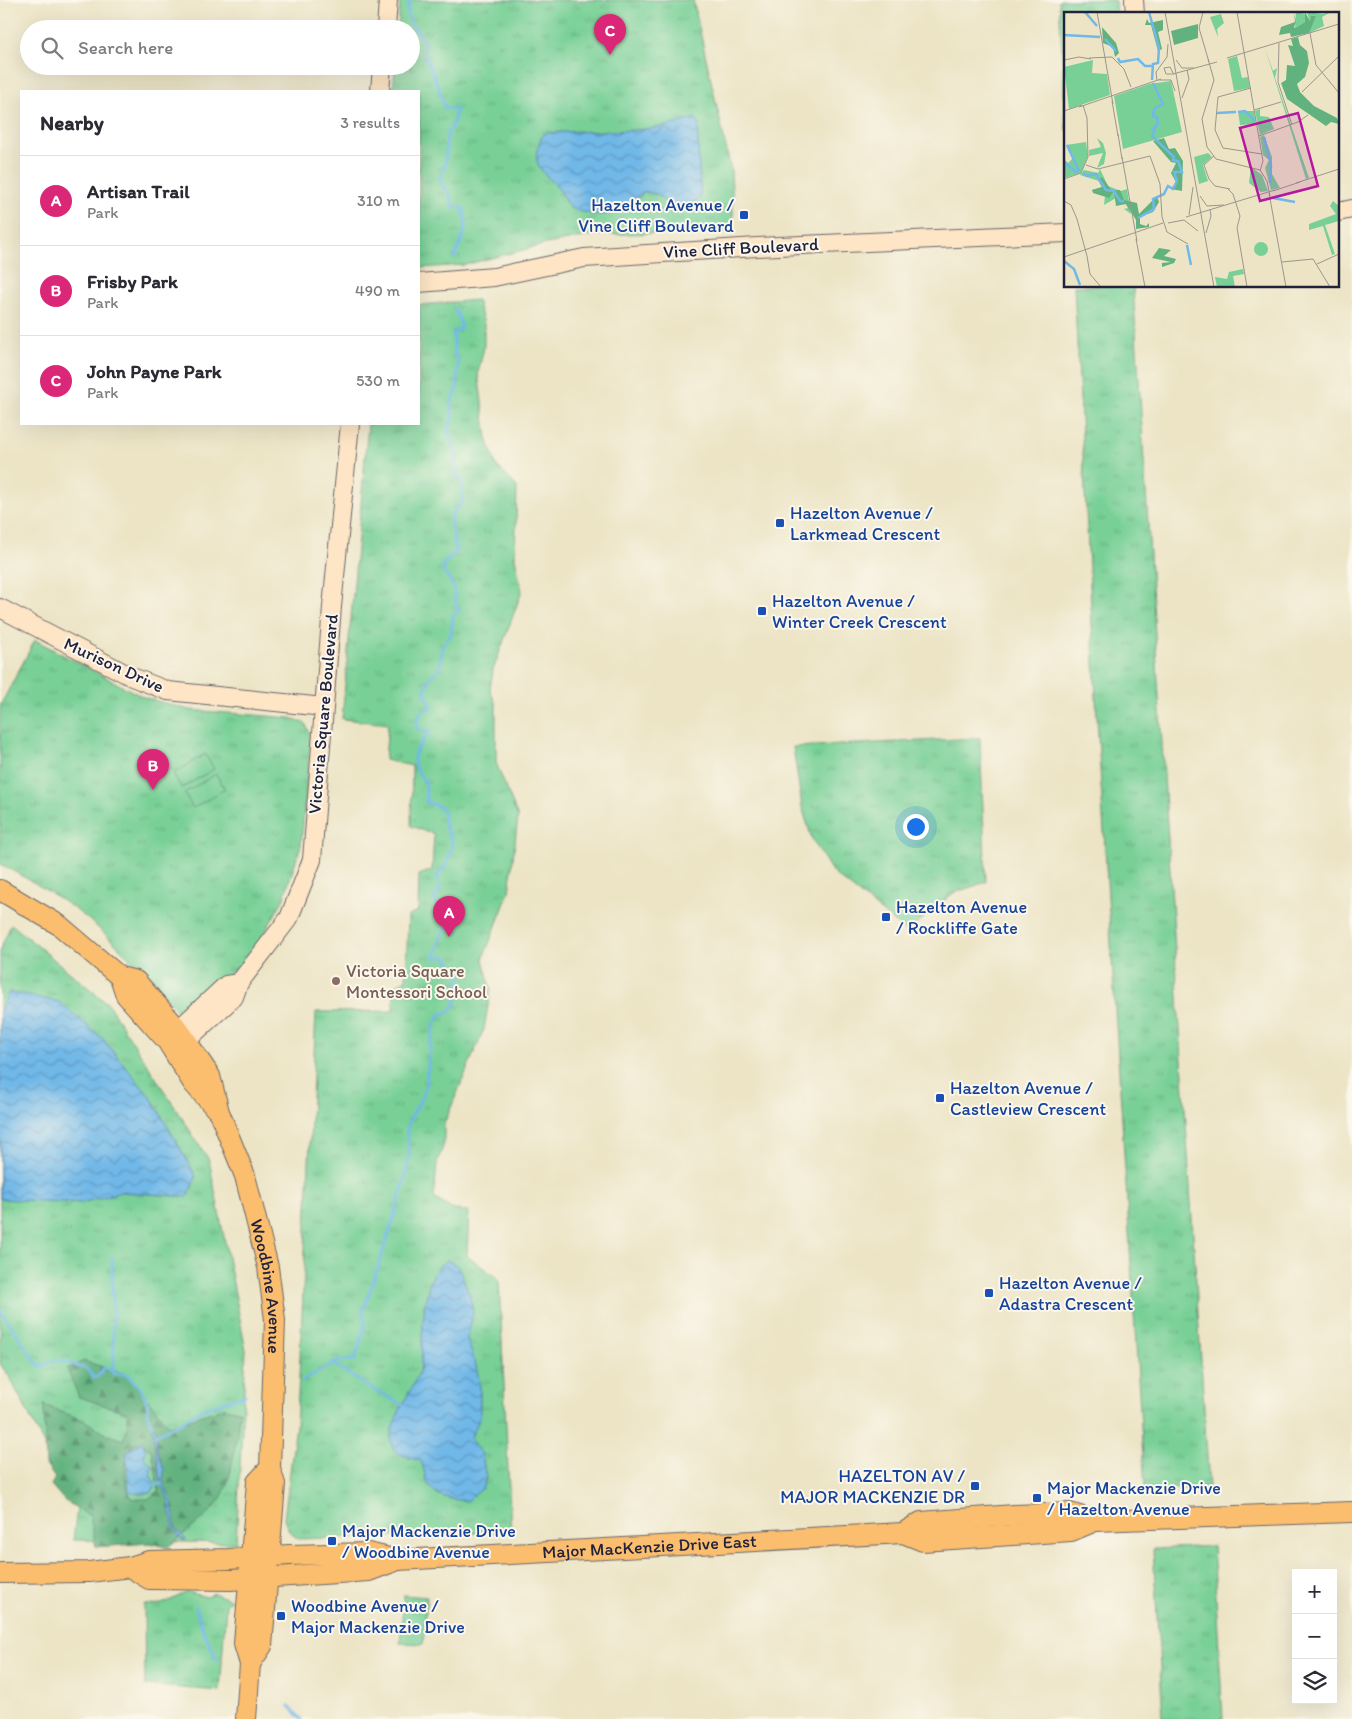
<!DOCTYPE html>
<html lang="en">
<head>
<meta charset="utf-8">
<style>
  :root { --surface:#fff; --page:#f2f2f3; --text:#2b2b33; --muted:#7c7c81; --line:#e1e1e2; --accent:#db2777 }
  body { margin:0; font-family:Itim,sans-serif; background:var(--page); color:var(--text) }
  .controls { position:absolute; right:15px; bottom:15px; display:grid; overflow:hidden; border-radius:0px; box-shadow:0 5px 20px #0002 }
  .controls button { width:45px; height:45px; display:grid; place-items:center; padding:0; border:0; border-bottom:1px solid var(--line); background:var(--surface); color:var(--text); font:25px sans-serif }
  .you { position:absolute; left:915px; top:826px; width:18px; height:18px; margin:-12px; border:4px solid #fff; border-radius:50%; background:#1a73e8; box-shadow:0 0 0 8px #1a73e833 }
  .badge { display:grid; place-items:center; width:32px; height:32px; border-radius:50%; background:var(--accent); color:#fff; font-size:16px; font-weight:700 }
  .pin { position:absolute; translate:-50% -41px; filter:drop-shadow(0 1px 2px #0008) }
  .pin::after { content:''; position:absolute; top:26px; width:18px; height:15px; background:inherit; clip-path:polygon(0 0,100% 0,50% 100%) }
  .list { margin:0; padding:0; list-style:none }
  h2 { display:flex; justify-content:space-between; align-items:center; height:65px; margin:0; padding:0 20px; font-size:21px }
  h2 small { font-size:16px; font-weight:400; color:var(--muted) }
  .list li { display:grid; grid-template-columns:32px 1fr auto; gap:15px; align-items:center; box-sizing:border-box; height:90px; padding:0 20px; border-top:1px solid var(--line) }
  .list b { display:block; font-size:19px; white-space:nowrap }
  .list p { margin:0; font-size:16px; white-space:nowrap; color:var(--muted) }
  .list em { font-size:16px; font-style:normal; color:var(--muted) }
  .icon { flex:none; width:28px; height:28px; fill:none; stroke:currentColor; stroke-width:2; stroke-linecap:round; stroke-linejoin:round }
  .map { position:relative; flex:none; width:1352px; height:1719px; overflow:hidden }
  .search { position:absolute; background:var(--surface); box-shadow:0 5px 20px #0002; left:20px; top:20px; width:400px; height:55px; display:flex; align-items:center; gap:12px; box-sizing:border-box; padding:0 18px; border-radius:28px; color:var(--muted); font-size:19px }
  .panel { position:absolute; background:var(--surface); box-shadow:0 5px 20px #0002; left:20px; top:90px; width:400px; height:335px; border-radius:0px }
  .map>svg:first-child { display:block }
  .grass { fill:url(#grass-tufts); stroke:#4d7968 }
  .forest { fill:url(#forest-firs); stroke:#426a5d; fill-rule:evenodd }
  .garden { fill:#78d096; stroke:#4d7968 }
  .water { fill:url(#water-waves); stroke:#496d92 }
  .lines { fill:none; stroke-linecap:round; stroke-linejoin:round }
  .stream { stroke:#70b8e8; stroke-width:3 }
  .secondary-casing { stroke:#69666b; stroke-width:20 }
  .primary-casing { stroke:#69666b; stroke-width:22 }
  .secondary { stroke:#fde5c5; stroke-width:18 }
  .primary { stroke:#fbbe6e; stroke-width:20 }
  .transit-dot { fill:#1a4fb4; stroke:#fbf7ec; stroke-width:2 }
  .education-dot { fill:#8d6e63; stroke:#fbf7ec; stroke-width:2 }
  .labels { text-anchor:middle; stroke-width:4; stroke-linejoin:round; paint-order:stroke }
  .transit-label { font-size:18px; fill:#164399; stroke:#fbf7ec; text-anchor:start }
  .street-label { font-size:18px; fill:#22223b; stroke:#fbf7ec }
  .education-label { font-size:18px; fill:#785e54; stroke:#fbf7ec; text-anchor:start }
  .inset-river { fill:none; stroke:#70b8e8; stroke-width:2.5 }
  .inset-road { fill:none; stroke:#9b968e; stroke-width:1 }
  .view { fill:#b5179e; fill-opacity:0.15; stroke:#b5179e; stroke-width:2.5 }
  .inset-edge { fill:none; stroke:#22223b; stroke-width:2.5 }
</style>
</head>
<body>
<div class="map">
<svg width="1352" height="1719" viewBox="0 0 1352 1719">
  <defs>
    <pattern id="grass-tufts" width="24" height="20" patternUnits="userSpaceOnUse" patternTransform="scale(1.25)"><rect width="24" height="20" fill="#78d096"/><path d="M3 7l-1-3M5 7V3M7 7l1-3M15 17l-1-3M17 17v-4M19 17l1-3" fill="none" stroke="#68b282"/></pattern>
    <pattern id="forest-firs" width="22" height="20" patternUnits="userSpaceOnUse" patternTransform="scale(1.25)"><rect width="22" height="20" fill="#62b27f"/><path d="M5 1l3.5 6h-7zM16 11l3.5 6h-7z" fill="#509069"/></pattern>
    <pattern id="water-waves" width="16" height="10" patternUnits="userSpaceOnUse" patternTransform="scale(1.25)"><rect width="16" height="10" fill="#70b8e8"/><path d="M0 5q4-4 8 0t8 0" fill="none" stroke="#5c95bd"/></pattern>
  </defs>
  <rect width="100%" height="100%" fill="#fbf7ec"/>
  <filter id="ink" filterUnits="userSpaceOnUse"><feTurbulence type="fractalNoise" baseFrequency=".02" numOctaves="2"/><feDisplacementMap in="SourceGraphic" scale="10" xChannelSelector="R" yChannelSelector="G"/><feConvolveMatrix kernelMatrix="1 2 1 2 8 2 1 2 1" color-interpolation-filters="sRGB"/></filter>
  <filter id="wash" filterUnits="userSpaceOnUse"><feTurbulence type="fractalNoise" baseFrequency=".0096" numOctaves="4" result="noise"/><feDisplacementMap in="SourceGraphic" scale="20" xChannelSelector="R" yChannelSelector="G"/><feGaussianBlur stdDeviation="1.12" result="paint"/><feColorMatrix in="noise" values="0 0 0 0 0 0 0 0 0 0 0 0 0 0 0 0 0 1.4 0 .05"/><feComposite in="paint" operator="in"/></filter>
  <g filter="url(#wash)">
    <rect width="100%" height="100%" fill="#ece4c5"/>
    <!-- grass -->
    <path class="grass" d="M400,0H693L731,170L734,231L594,235L546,244L464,265L419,268V91H393L395,66H411V29H398Z
      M1059,0H1115L1116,14H1066V131Z
      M1074,286H1133L1209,1487L1145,1490L1098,736Z
      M477,300L484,324V347L478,373L487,438L496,465L517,487L515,558L522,591L493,670L490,689L496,705V763L518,817L509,892L483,959L491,989L484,1029L444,1124V1144L437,1163L434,1198L453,1210L469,1211L467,1256L499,1279L511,1532L298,1539L289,1531L284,1519L296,1425L299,1378L316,1012L393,1011L394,986L406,980L408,916L418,911L419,875L432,870L434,834L411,826L412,766L385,760L388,724L342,719L368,424H419V305Z
      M35,640L143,697L189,710L291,718L305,723L311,735L301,845L283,900L261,939L243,962L182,1016C152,983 123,948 88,919C61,898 31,880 0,864V706Z
      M980,738L986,882L953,893L907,932L833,873L812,839L802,807L793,747Z
      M11,924L108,1004L209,1160L246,1350L236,1543L73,1540L77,1509L9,1376L0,1364V950Z
      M1213,1546L1223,1719H1163L1153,1549Z
      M188,1592L207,1597L214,1593L231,1600L226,1604L220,1691L145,1685L144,1605L162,1604Z"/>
    <!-- forest -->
    <path class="forest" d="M84,1361L128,1375L169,1426L224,1408L240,1411C237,1433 232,1480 221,1498C209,1517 185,1532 168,1547L149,1543L96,1547L90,1516L65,1501L51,1485L55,1478L46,1465L44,1405L85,1421L106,1434L123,1440L128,1428V1413L79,1397L67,1369ZM135,1443L142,1444L152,1451L159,1491L148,1499H132C123,1484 122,1457 135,1443Z"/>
    <!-- garden -->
    <path class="garden" d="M205,754L214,769L182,788L173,774Z
      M216,774L225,789L193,808L184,793Z
      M404,1595L427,1597L423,1644L400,1643Z"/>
    <!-- water -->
    <path class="water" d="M695,118L699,122C696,148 701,173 700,199L683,207H671L657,194L645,192C624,209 612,219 584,212C577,211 571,210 567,204C564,200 563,195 560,191C549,175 531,169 538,146C540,141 541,137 545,133C595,129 648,136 695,118Z
      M9,992L59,1002L102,1038L152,1099L196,1176L188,1197L121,1192L81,1203L0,1199V1011Z
      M447,1260L456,1265L460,1270L471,1299L473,1314L467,1339L475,1361L480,1385V1418L471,1437L473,1444L482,1454L486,1478L482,1489L467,1501C450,1499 434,1498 426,1480C424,1473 424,1468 421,1461C414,1459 405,1457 399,1454C372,1439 419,1386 421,1364C423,1338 420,1273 447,1260Z
      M152,1425L156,1428L157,1449L164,1469L163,1482L172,1502L176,1529L186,1540H182L174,1529L168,1498L161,1484Z
      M142,1441L146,1451L144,1458L153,1466L150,1475L156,1485L152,1492L139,1494L129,1491C127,1478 128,1466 126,1453Z"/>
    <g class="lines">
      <!-- stream -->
      <path class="stream" d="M410,0C399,30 431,31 423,51C431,70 440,86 444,107L456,110L453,124L447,134L445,165L440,178L443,187L449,192L453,207L463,208C470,230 460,238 455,258
        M112,1257L114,1373
        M0,1310L39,1366L42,1367C62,1352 67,1366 86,1368L94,1378L98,1376L104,1368H109L114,1374
        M334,1364L365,1385L403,1405
        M114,1374H126C134,1381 142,1388 146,1399C150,1408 145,1417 152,1425
        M303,1380L340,1360H355L365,1323L363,1310C381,1260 398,1210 409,1159C411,1148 404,1135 408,1125C413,1110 423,1102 426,1083C429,1064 429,1030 440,1014C459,1015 461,983 459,969L451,964L446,956L435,958V956L442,934L449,924C447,914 438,909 434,899L440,889L437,876L447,864L452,847L451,839L444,824V813L440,807L426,802V782C406,762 413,751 429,733L426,730H419L416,725L420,713L432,706L425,694V690L429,679L440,668L442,647L451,634L453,615L459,610C452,601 457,595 453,586C446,570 432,571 455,553C457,540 449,530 451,516C453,510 461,506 463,499L462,480L457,476L455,469V449L450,439L448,429L453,418L451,403L457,390L458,360L455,356L453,333L460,329L461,324L455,309
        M155,1435L180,1423L201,1409L245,1395
        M156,1485L161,1484
        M196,1607L203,1630L217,1660
        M289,1706L301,1719"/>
    </g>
  </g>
  <g filter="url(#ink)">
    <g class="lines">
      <defs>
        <path id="secondary" d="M1134,0L1135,14
          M386,29L388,0
          M380,91L382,66
          M1338,212L1352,209
          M419,283L494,277L584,258L757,247L1066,233
          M0,608L132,677L168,691L324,707
          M168,1039L226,985L239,983
          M176,1050L234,997L239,983L289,918L312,860L332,607L350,424"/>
        <g id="primary">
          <path id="s1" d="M0,890L59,925L120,977L136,981L179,1030L210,1076L219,1112L245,1176L268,1267L275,1320L270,1468L275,1484L262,1646L250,1664"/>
          <path d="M120,977L126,995L167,1041L193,1083L216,1109"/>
          <path d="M903,1533L921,1522L1014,1515L1070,1513L1095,1521L1352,1512"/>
          <path d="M130,1567L149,1579L230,1580L369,1571L398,1560"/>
          <path id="s2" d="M0,1573L89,1572L130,1567L149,1561L229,1559L289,1555L368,1553L398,1560L903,1533L923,1541L1071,1531L1095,1521"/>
          <path d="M246,1719L250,1664L244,1644L257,1482L270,1468"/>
        </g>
      </defs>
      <!-- secondary casing -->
      <use href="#secondary" class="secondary-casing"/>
      <!-- primary casing -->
      <use href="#primary" class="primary-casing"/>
      <!-- secondary -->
      <use href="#secondary" class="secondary"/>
      <!-- primary -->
      <use href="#primary" class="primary"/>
    </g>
  </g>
  <!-- markers -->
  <g class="transit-dot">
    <rect x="739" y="210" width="10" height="10" rx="2.5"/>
    <rect x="775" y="518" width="10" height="10" rx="2.5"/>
    <rect x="757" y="606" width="10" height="10" rx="2.5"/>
    <rect x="881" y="912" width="10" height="10" rx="2.5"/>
    <rect x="935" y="1093" width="10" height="10" rx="2.5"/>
    <rect x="984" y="1288" width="10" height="10" rx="2.5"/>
    <rect x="970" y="1481" width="10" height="10" rx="2.5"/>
    <rect x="1032" y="1493" width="10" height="10" rx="2.5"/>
    <rect x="327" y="1536" width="10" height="10" rx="2.5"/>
    <rect x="276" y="1611" width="10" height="10" rx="2.5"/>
  </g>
  <circle class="education-dot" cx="336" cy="981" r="5"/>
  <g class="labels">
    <!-- transit labels -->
    <g class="transit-label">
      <text x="734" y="211" text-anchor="end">Hazelton Avenue /<tspan x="734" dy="21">Vine Cliff Boulevard</tspan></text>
      <text x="790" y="519">Hazelton Avenue /<tspan x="790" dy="21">Larkmead Crescent</tspan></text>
      <text x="772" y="607">Hazelton Avenue /<tspan x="772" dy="21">Winter Creek Crescent</tspan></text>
      <text x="896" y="913">Hazelton Avenue<tspan x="896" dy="21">/ Rockliffe Gate</tspan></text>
      <text x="950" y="1094">Hazelton Avenue /<tspan x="950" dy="21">Castleview Crescent</tspan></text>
      <text x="999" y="1289">Hazelton Avenue /<tspan x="999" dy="21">Adastra Crescent</tspan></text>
      <text x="965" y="1482" text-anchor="end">HAZELTON AV /<tspan x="965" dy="21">MAJOR MACKENZIE DR</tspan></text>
      <text x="1047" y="1494">Major Mackenzie Drive<tspan x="1047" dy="21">/ Hazelton Avenue</tspan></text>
      <text x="342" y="1537">Major Mackenzie Drive<tspan x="342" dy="21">/ Woodbine Avenue</tspan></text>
      <text x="291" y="1612">Woodbine Avenue /<tspan x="291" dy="21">Major Mackenzie Drive</tspan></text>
    </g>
    <!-- street labels -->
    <g class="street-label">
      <text transform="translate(741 248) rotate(-3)" y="6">Vine Cliff Boulevard</text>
      <text transform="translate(114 665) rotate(25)" y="6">Murison Drive</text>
      <text transform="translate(323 714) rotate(-85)" y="6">Victoria Square Boulevard</text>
      <text dy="6" stroke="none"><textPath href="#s1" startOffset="505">Woodbine Avenue</textPath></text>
      <text dy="6" stroke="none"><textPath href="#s2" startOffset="652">Major MacKenzie Drive East</textPath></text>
    </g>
    <!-- education labels -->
    <g class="education-label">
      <text x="346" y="977">Victoria Square<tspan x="346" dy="21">Montessori School</tspan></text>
    </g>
  </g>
  <!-- overview -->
  <g transform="translate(1064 12)">
    <rect width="275" height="275" fill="#ece4c5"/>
    <path d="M232,0L242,2L241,10L231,16ZM243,0L259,2L267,0L258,5L260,14L245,21L246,12L252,5L247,6L246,10ZM157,2L160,11L153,17L154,25L146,5ZM201,36L209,59L213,56L211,66L245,166L242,167ZM173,44L178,66L184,65L186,76L170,79L164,47ZM29,48L28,61L43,62L46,83L5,97L0,55ZM196,97V104L205,105L210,117L196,123L191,99ZM174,99H190L192,112L176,113ZM200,123L208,145V162L216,176L207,178L201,156L205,148L199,143L196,125ZM33,126L39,131L42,141L40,152L33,156L39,141L25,144V138L37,135ZM22,130L24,144L17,161L0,166V147L4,151L10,145L2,133ZM144,141L148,145L139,153L144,169L135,172L130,145ZM187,155L198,163L204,179L197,180L185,171ZM36,157L44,174L57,179L63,177L67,202L60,197L64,196L58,186H52L40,193L41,184L28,178L38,175L35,169L16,163L20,158L34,161ZM269,189L275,194V209L261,213L271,242L268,243L259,214L245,218V212L272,202L266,194ZM190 237a7 7 0 1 1 14 0a7 7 0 1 1-14 0ZM179,257L180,262L169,264L171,275H153L151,265L163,267L165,260Z" fill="#78d096"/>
    <path d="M230,0L232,10L230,15L231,16L241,10V0L246,9L247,4H252L245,21L227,25L226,21L215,23L217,15L231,10ZM83,7L85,11L99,8V18L94,20L98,37L94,39L87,13H81ZM134,12V26L110,33L107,19ZM38,15L52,31L55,41L51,45L49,35L39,31ZM234,25L236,33L243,39L245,51L241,65L233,72L236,80L250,94L273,106L275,112L267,110L262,114L223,87L217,71L222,68L223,53L231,54L224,33L229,34L227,27ZM100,126L105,137L111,136L119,149L118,179L107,177L112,170L107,161L112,151L107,150L89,129ZM38,165L48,179L56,178L60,188L73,191L75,202L93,184L95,190L89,200L76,205V212L82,214L85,211V215L72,217V208L62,192L52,194L50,179L45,186L29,181L28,178L38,175L34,168ZM95,236L107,238L100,244L112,247L110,251L98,255V251L107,250L88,246Z" fill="#62b27f"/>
    <path d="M107,69L118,120L59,137L50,84L85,72Z" fill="#78d096"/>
    <path class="inset-river" d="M21,0L33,14M85,0L95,36L94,51L89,52L88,68M0,23L36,25M41,27L52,39M54,46L56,50L74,47L81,54H89M174,100L181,99L191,109M153,101L172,100M200,125L207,153L206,171M3,133L15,159M0,150L12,160L16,158M19,161L23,164L32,162L42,178L50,179L56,189H60M209,186L231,190M74,206L90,197L89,187L100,182L104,174L109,177L113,169L110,160H118L114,149L109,148L110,145L88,124L91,118L89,117L94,112L93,105L89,104L90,97L99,92L89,71M123,233L127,253M0,249L10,257L16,273"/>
    <path class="inset-road" d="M33,0L49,92M101,0L150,275M139,0L135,16L145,50M173,0L199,149L196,159M246,21L252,53L275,81M215,31L214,70L228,113M25,46L48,45L60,57L67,75M163,46L275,12M144,47L150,68L138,107L143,135L152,147L196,158L203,169L206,184M0,48L15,45L27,47M112,48L118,56H130M109,61L106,55L100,56L102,62H110M109,62L153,50M95,68H107L111,79M93,69L92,60L103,45L104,32M187,76L154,85L151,118L159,136L198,142M238,80L275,44M118,86L125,67L123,58M48,89L54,124M15,95L97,67M190,98L217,90M0,99L18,93M54,122L58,147M195,124L234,110L244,103M150,144L140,153L145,167L151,174L166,177M58,145L73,229M22,153L34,157L86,144L96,172L98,205L103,220L124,232M0,167L17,161L24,145L23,106L19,93M232,171L275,157M164,177L169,182L176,204L173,216L183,275M209,179L236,170M205,181L222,275M136,184L143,194L160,193M0,189L7,193L13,207L23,244M125,203L129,175M122,205L211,178M104,211L120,208L134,219M142,221L147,204L146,197M72,227L81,275M23,244L26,262L37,275M0,245L99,211M218,250L249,247L266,275M253,252L275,242"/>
    <path class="view" d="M234,101L254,174L196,189L176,116Z"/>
    <rect width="275" height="275" class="inset-edge"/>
  </g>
</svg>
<div class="controls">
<button>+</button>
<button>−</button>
<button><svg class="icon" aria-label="layers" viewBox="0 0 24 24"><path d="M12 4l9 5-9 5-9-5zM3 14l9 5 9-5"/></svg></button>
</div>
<div class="you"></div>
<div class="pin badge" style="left:449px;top:937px">A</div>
<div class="pin badge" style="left:153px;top:790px">B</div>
<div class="pin badge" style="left:610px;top:55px">C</div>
<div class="search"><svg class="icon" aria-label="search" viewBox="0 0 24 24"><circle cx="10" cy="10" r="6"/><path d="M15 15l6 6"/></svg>Search here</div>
<section class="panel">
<h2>Nearby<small>3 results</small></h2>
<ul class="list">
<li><span class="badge">A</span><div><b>Artisan Trail</b><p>Park</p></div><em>310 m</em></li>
<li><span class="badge">B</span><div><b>Frisby Park</b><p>Park</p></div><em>490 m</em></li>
<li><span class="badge">C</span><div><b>John Payne Park</b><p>Park</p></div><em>530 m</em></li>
</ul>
</section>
</div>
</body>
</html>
